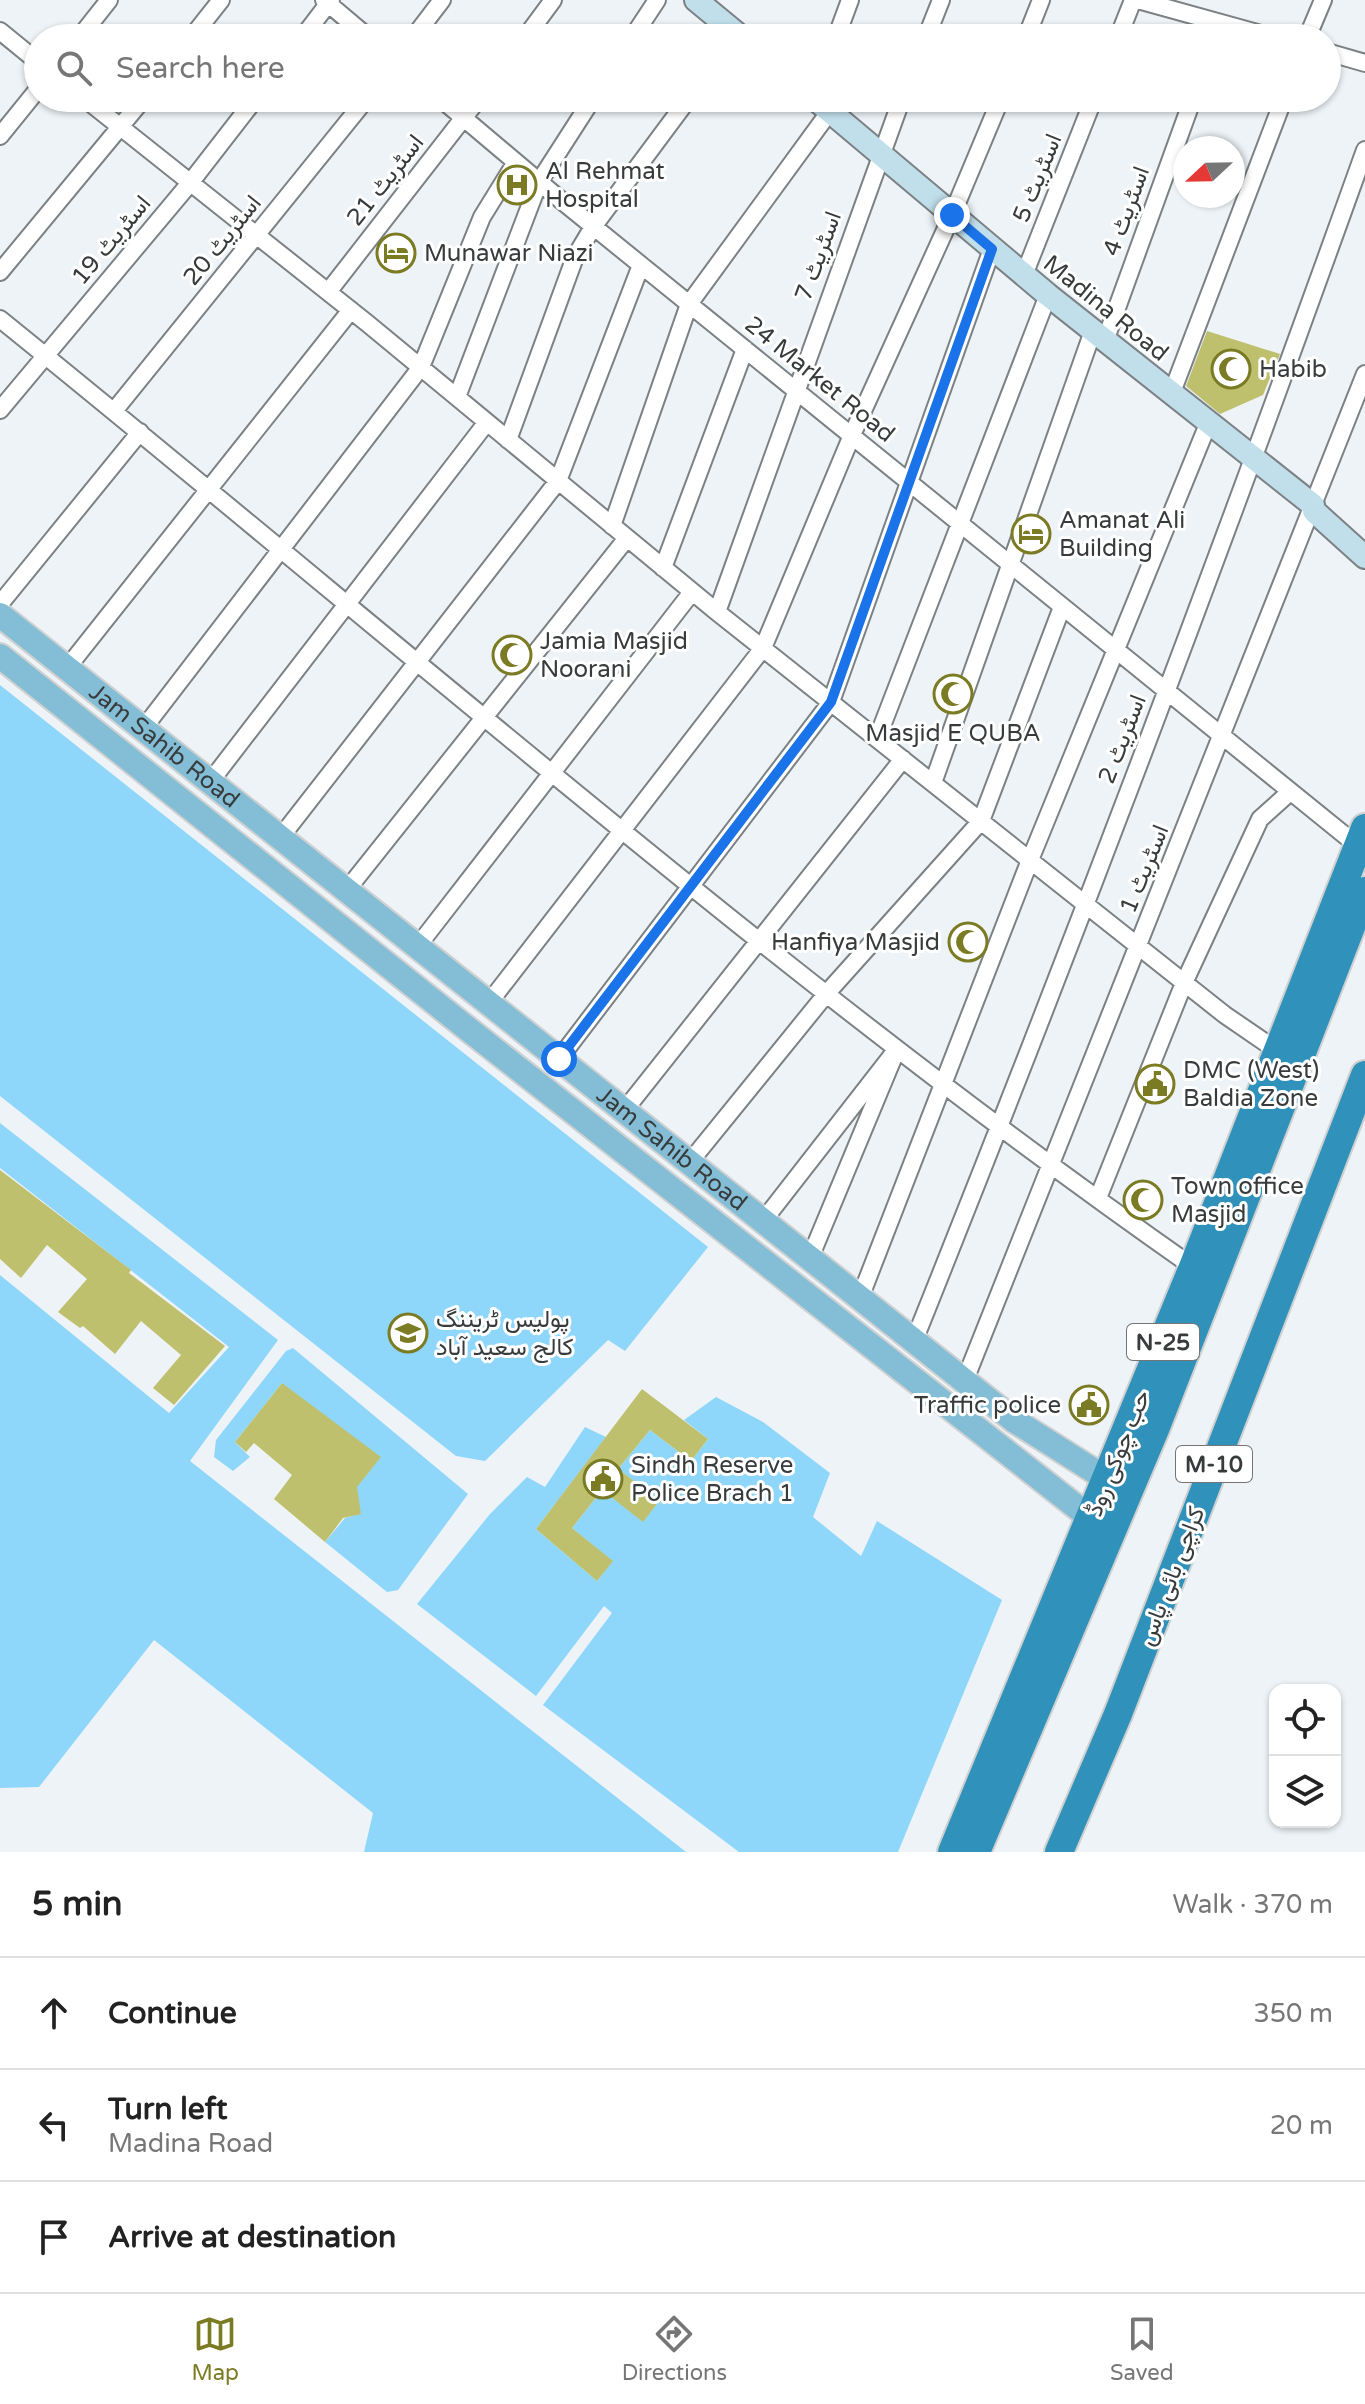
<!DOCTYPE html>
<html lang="en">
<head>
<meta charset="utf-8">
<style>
  :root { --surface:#fff; --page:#f6f6f6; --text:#222; --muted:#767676; --line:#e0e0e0; --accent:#7b7b23 }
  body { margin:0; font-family:"Varela Round",Vazirmatn,sans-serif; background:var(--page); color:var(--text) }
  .controls { position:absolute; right:24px; bottom:24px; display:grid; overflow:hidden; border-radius:16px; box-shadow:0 2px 6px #0004 }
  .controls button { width:72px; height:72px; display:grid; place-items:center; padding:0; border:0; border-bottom:2px solid var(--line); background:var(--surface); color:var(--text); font:40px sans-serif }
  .compass { position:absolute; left:1173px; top:136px; width:72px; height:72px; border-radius:50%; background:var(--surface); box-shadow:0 2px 6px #0004; rotate:248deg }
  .stop { position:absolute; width:24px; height:24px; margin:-18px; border:6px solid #1a73e8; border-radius:50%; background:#fff }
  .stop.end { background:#1a73e8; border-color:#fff; box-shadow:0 2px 8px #0008 }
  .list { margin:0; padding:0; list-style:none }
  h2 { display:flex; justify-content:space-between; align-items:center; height:104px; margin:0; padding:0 32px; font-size:34px }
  h2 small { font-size:26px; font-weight:400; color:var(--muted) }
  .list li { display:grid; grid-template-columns:52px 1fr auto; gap:24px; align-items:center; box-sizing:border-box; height:112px; padding:0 32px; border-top:2px solid var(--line) }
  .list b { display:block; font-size:30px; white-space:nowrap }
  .list p { margin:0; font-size:26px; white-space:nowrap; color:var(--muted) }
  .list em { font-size:26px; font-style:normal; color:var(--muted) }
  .icon { flex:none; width:44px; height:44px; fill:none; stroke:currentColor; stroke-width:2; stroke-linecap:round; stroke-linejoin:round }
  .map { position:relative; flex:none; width:1365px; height:1852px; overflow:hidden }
  .search { position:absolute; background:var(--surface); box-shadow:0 2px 6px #0004; left:24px; right:24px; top:24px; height:88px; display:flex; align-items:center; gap:20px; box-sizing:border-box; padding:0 28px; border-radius:44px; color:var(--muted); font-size:30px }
  .sheet { height:440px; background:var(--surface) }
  nav { display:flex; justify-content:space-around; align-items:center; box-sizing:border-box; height:112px; border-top:2px solid var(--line); background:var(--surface); font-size:22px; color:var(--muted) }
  nav a { display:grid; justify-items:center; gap:4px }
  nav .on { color:var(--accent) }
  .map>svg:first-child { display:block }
  .green { fill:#8fd7fa }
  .building { fill:#bfc06e }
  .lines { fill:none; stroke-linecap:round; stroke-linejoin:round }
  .street-casing { stroke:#7c8184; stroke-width:20 }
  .secondary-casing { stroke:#7c8184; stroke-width:26 }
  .primary-casing { stroke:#cfd0d0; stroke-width:28 }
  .highway-casing { stroke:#cfd0d0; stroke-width:32 }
  .street { stroke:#fff; stroke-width:16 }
  .secondary { stroke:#c1deeb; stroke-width:22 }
  .primary { stroke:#83bed6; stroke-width:24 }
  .highway { stroke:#3092bb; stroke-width:28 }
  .route { stroke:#1a73e8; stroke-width:10 }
  .labels { text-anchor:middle; stroke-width:6; stroke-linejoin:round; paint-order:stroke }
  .shield { fill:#fff; stroke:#747676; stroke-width:2 }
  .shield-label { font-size:22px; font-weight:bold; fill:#383b3c }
  .poi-label { font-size:24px; fill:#383b3c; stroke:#fff; text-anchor:start }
  .street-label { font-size:24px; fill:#383b3c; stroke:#fff }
</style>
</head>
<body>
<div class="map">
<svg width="1365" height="1852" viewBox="0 0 1365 1852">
  <rect width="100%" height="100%" fill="#edf3f7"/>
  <!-- green -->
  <path class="green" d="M0,685L708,1247L625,1351L608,1340L485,1461L456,1456L0,1096Z
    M0,1123L278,1340L190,1461L686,1852H364L373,1813L154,1640L39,1787L0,1788V1275L169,1413L229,1347L0,1168Z
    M293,1348L468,1494L398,1590L387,1592L325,1542L345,1518L361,1513L282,1383L235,1442L250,1457L233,1471L214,1457L216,1440L286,1351Z
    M716,1397L763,1422L830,1473L813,1517L861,1556L877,1521L1002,1600L898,1852H739L543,1705L612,1613L604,1606L536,1696L417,1604L490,1514L527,1477L545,1487L585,1427L606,1437L536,1529L597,1581L612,1561L572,1528L602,1490L643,1521L660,1500L618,1469L650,1430L691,1461L708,1439L684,1420Z"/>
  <!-- building -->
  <path class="building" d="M1207,331L1280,354L1263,395L1220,414L1186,386Z
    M0,1170L131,1270L129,1273L225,1346L174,1405L153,1388L181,1355L141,1321L115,1354L83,1326L80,1328L58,1312L87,1279L47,1245L21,1278L0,1259Z
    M282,1383L381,1457L357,1487L361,1514L343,1518L325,1542L274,1499L292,1475L254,1443L246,1452L235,1442Z
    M642,1389L708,1439L691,1461L650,1430L618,1469L660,1500L643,1522L602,1490L572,1528L613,1561L597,1581L536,1529Z"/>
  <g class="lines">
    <defs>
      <path id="street" d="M324,0L369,38
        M1138,0L1275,38
        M0,31L38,62
        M79,38L109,0
        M191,38L221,0
        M302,38L331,0
        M413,38L442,0
        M525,38L553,0
        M632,38L657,0
        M836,38L850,0
        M926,38L941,0
        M1026,38L1041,0
        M1118,38L1133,0
        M1307,38L1323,0
        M1327,52L1365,63
        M84,98L367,323L717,612L1225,1015L1279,1052
        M440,98L562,201L1358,846
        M0,136L38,89
        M0,272L144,98
        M1024,275L1094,98
        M328,292L479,98
        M0,319C395,638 777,976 1193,1267
        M1105,341L1193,98
        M1171,395L1284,98
        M457,397L539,182L593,98
        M0,410L190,183L256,98
        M114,411L367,98
        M508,440L575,257L593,227L689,98
        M612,526L689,304L830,111
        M663,568L745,349
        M0,604L140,432
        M717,612L902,98
        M67,668L351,310
        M143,729L421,367L482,217L516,162
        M877,739L1048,295
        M210,782L487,422
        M933,783L1093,331
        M280,838L558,481L641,265
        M346,891L627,538
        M417,947L692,592
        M488,1004L763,648L852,435L952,215L1001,98
        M559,1059L831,702L992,249
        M624,1111L903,759
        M689,1163L827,993L981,821L1062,607
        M1098,1198L1184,983L1260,819L1290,792
        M763,1221L897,1049L810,1258
        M860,1298L1030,860L1208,424
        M914,1341C1072,947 1222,550 1365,150
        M965,1380L1365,374"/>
      <path id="secondary" d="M696,0L742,38
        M814,98L1048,295L1313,505L1314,511L1365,557"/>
      <g id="primary">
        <path id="s1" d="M0,615L1015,1421L1121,1488"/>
        <path d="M0,656L468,1029L1102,1527"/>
      </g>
      <path id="highway" d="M952,1852L1193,1267L1365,828
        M976,1852L1156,1427L1365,891
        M1059,1852L1118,1714L1365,1075"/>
    </defs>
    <!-- street casing -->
    <use href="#street" class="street-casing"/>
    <!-- secondary casing -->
    <use href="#secondary" class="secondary-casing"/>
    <!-- primary casing -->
    <use href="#primary" class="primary-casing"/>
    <!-- highway casing -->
    <use href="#highway" class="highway-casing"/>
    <!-- street -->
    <use href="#street" class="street"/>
    <!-- secondary -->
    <use href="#secondary" class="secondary"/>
    <!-- primary -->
    <use href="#primary" class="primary"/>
    <!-- highway -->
    <use href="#highway" class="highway"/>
  </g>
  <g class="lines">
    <!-- route -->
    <path class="route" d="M559,1059L831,702L992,249L952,215"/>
  </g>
  <!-- icons -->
  <defs>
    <symbol id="hospital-ring" viewBox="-11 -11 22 22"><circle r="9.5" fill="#fff" stroke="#7b7b23" stroke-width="1.5"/><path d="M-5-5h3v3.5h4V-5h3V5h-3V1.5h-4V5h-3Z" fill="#7b7b23"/></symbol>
    <symbol id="hotel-ring" viewBox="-11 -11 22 22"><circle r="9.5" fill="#fff" stroke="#7b7b23" stroke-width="1.5"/><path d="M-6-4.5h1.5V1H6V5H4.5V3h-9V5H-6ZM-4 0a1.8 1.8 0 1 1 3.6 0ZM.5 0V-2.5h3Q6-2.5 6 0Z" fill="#7b7b23"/></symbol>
    <symbol id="mosque-ring" viewBox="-11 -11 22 22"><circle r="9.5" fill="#fff" stroke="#7b7b23" stroke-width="1.5"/><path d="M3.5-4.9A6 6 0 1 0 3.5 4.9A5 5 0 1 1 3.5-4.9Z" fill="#7b7b23"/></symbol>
    <symbol id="civic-ring" viewBox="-11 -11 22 22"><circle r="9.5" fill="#fff" stroke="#7b7b23" stroke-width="1.5"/><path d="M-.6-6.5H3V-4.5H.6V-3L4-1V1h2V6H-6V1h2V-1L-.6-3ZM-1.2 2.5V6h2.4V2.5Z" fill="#7b7b23"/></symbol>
    <symbol id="university-ring" viewBox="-11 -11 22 22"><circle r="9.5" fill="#fff" stroke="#7b7b23" stroke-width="1.5"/><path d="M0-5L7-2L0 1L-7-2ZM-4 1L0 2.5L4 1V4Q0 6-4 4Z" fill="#7b7b23"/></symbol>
  </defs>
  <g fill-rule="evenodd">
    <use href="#hospital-ring" x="495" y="163" width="44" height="44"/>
    <use href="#hotel-ring" x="374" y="231" width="44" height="44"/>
    <use href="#mosque-ring" x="1209" y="347" width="44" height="44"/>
    <use href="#hotel-ring" x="1009" y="512" width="44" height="44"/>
    <use href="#mosque-ring" x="490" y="633" width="44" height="44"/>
    <use href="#mosque-ring" x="931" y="672" width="44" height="44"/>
    <use href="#mosque-ring" x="946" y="920" width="44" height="44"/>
    <use href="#civic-ring" x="1133" y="1062" width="44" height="44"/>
    <use href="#mosque-ring" x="1121" y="1178" width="44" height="44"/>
    <use href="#university-ring" x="386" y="1311" width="44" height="44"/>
    <use href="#civic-ring" x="1067" y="1383" width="44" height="44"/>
    <use href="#civic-ring" x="581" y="1457" width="44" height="44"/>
  </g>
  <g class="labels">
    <!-- shield labels -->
    <g class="shield">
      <rect x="1127" y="1324" width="72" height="36" rx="6"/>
      <rect x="1176" y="1446" width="76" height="36" rx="6"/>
    </g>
    <g class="shield-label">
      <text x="1163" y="1350">N-25</text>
      <text x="1214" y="1472">M-10</text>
    </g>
    <!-- poi labels -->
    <g class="poi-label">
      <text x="545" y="179">Al Rehmat<tspan x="545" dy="28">Hospital</tspan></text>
      <text x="424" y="261">Munawar Niazi</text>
      <text x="1259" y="377">Habib</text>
      <text x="1059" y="528">Amanat Ali<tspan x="1059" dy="28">Building</tspan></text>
      <text x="540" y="649">Jamia Masjid<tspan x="540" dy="28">Noorani</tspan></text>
      <text x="953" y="741" text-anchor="middle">Masjid E QUBA</text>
      <text x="940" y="950" text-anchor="end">Hanfiya Masjid</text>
      <text x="1183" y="1078">DMC (West)<tspan x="1183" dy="28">Baldia Zone</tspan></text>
      <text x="1171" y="1194">Town office<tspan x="1171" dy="28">Masjid</tspan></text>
      <text x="436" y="1327">پولیس ٹریننگ<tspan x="436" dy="28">کالج سعید آباد</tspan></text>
      <text x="1061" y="1413" text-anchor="end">Traffic police</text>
      <text x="631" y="1473">Sindh Reserve<tspan x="631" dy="28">Police Brach 1</tspan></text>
    </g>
    <!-- street labels -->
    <g class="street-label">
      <text transform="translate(1037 178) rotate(-68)" y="8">اسٹریٹ 5</text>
      <text transform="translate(385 180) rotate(-52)" y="8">اسٹریٹ 21</text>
      <text transform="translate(1126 211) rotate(-70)" y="8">اسٹریٹ 4</text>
      <text transform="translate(111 240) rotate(-50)" y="8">اسٹریٹ 19</text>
      <text transform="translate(222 240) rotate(-51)" y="8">اسٹریٹ 20</text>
      <text transform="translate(818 256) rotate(-70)" y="8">اسٹریٹ 7</text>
      <text transform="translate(1106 308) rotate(39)" y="8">Madina Road</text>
      <text transform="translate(820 379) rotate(39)" y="8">24 Market Road</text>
      <text transform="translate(1122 739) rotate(-69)" y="8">اسٹریٹ 2</text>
      <text dy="8" stroke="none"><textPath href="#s1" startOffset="210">Jam Sahib Road</textPath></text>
      <text transform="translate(1144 869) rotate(-68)" y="8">اسٹریٹ 1</text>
      <text dy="8" stroke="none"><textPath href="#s1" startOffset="858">Jam Sahib Road</textPath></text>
      <text transform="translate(1118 1453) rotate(-68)" y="8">حب چوکی روڈ</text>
      <text transform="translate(1171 1576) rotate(-69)" y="8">کراچی بائی پاس</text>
    </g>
  </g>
</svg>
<div class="controls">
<button><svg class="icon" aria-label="locate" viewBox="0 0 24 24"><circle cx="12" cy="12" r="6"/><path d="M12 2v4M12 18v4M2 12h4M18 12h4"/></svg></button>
<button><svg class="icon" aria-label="layers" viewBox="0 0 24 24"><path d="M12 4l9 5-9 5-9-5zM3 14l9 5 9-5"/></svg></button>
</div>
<svg class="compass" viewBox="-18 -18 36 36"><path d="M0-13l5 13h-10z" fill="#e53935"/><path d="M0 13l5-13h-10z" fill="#767676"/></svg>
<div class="stop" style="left:559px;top:1059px"></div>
<div class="stop end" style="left:952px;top:215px"></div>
<div class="search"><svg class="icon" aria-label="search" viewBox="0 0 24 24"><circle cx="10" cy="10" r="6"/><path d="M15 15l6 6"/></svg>Search here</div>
</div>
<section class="sheet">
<h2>5 min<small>Walk · 370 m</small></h2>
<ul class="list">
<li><svg class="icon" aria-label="ahead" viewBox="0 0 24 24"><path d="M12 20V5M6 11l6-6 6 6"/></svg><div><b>Continue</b></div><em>350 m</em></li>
<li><svg class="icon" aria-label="left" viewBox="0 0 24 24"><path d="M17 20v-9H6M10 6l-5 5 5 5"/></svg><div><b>Turn left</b><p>Madina Road</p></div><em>20 m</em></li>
<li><svg class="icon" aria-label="arrive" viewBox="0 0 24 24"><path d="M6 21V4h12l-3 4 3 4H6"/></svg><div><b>Arrive at destination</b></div></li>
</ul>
</section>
<nav>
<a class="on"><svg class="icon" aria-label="map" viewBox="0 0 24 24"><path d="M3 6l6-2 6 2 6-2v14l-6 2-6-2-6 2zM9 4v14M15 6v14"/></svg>Map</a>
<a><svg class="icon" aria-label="directions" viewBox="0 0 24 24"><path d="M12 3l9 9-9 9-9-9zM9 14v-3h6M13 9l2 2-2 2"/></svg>Directions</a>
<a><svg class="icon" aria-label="saved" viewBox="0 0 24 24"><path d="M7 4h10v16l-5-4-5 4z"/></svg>Saved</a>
</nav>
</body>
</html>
